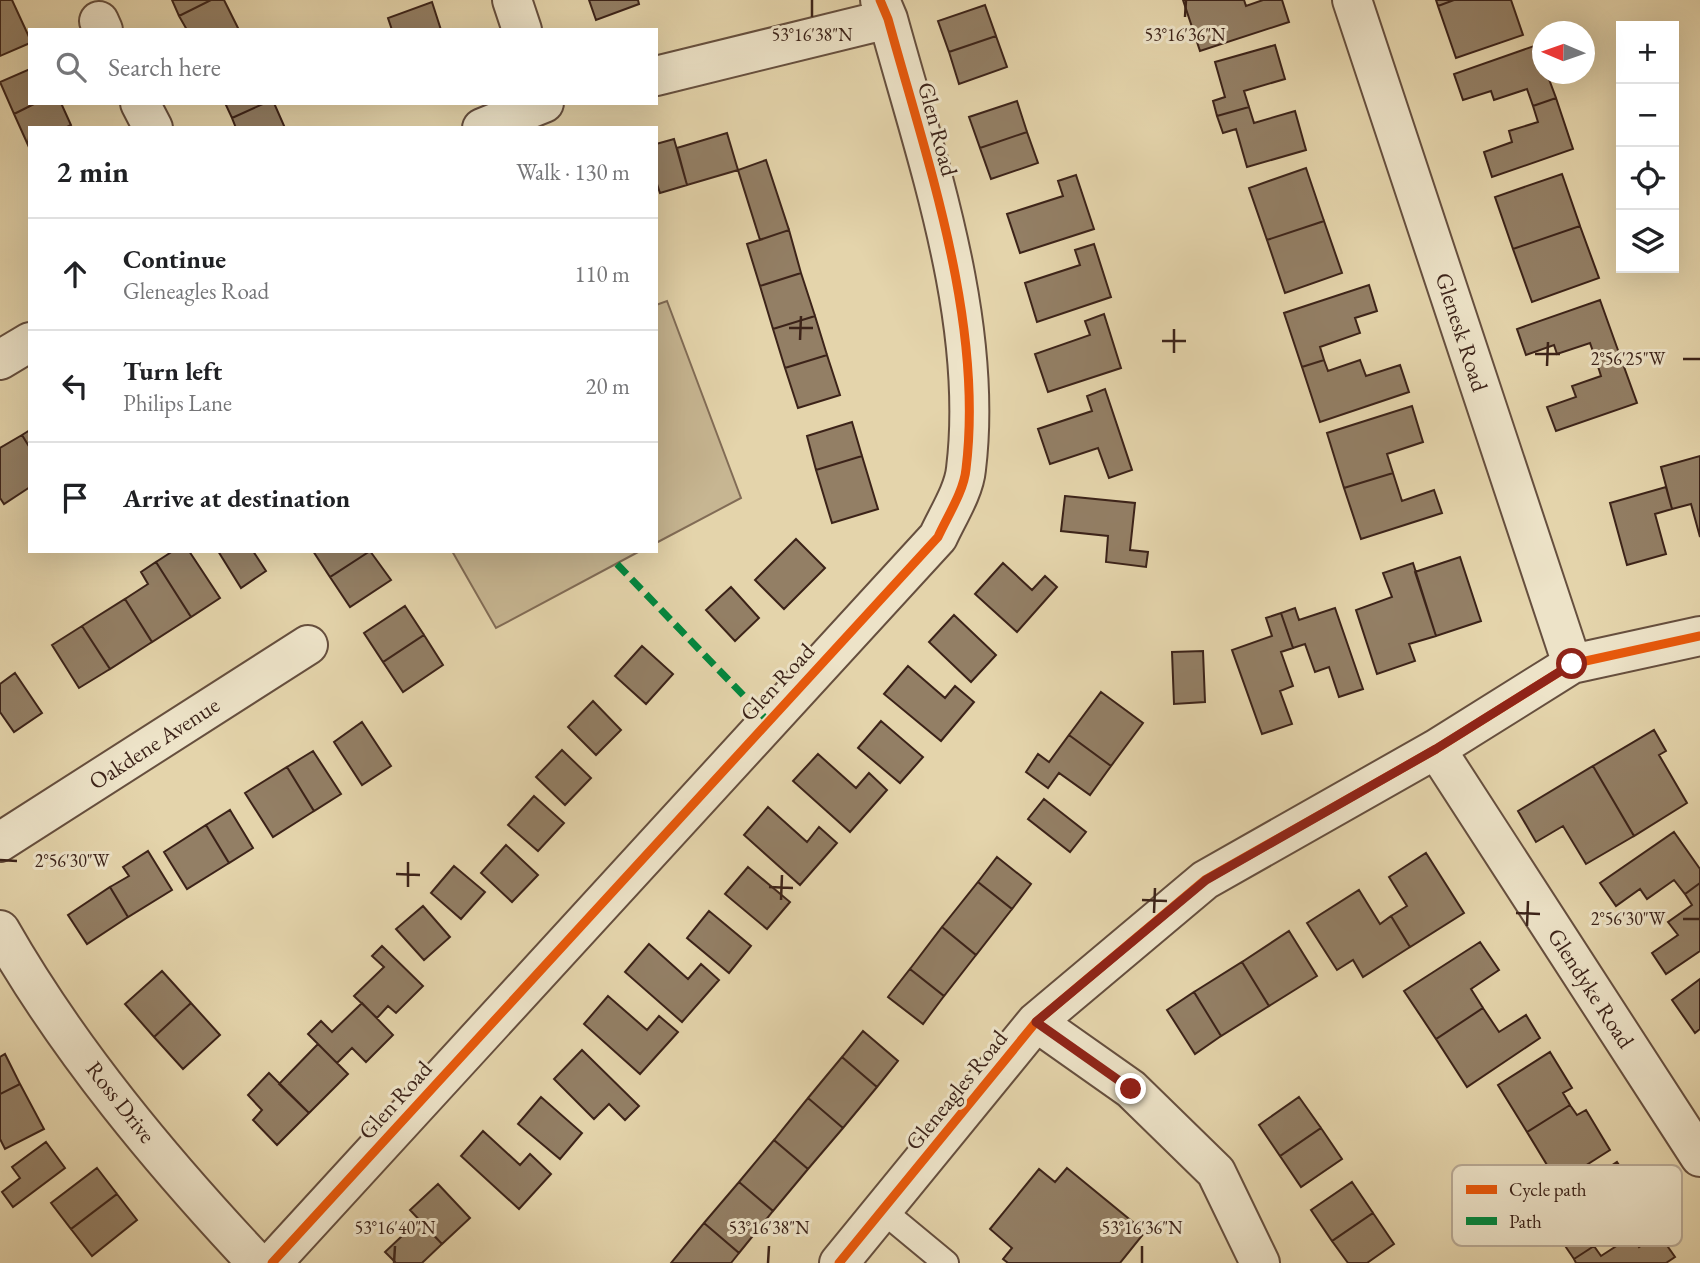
<!DOCTYPE html>
<html lang="en">
<head>
<meta charset="utf-8">
<style>
  :root { --surface:#fff; --page:#f2f2f2; --text:#202124; --muted:#757577; --line:#e0e0e0 }
  body { margin:0; font-family:"EB Garamond",serif; background:var(--page); color:var(--text) }
  .controls { position:absolute; right:21px; top:21px; display:grid; overflow:hidden; border-radius:0px; box-shadow:0 7px 28px #0002 }
  .controls button { width:63px; height:63px; display:grid; place-items:center; padding:0; border:0; border-bottom:2px solid var(--line); background:var(--surface); color:var(--text); font:35px sans-serif }
  .compass { position:absolute; left:1532px; top:21px; width:63px; height:63px; border-radius:50%; background:var(--surface); box-shadow:0 7px 28px #0002; rotate:272deg }
  .stop { position:absolute; width:21px; height:21px; margin:-16px; border:5px solid #8f2418; border-radius:50%; background:#fff }
  .stop.end { background:#8f2418; border-color:#fff; box-shadow:0 2px 7px #0008 }
  .list { margin:0; padding:0; list-style:none }
  h2 { display:flex; justify-content:space-between; align-items:center; height:91px; margin:0; padding:0 28px; font-size:30px }
  h2 small { font-size:23px; font-weight:400; color:var(--muted) }
  .list li { display:grid; grid-template-columns:46px 1fr auto; gap:21px; align-items:center; box-sizing:border-box; height:112px; padding:0 28px; border-top:2px solid var(--line) }
  .list b { display:block; font-size:26px; white-space:nowrap }
  .list p { margin:0; font-size:23px; white-space:nowrap; color:var(--muted) }
  .list em { font-size:23px; font-style:normal; color:var(--muted) }
  .icon { flex:none; width:38px; height:38px; fill:none; stroke:currentColor; stroke-width:2; stroke-linecap:round; stroke-linejoin:round }
  .map { position:relative; flex:none; width:1700px; height:1263px; overflow:hidden }
  .search { position:absolute; background:var(--surface); box-shadow:0 7px 28px #0002; left:28px; top:28px; width:630px; height:77px; display:flex; align-items:center; gap:18px; box-sizing:border-box; padding:0 24px; border-radius:0px; color:var(--muted); font-size:26px }
  .panel { position:absolute; background:var(--surface); box-shadow:0 7px 28px #0002; left:28px; top:126px; width:630px; height:427px; border-radius:0px }
  .map>svg:first-child { display:block }
  .green { fill:#c7b692; stroke:#826c56; stroke-width:2 }
  .building { fill:#937f65; stroke:#3c2319; stroke-width:2 }
  .lines { fill:none; stroke-linecap:round; stroke-linejoin:round }
  .service-casing { stroke:#664f3e; stroke-width:28 }
  .minor-casing { stroke:#664f3e; stroke-width:42 }
  .service { stroke:#ede3c8; stroke-width:24 }
  .minor { stroke:#ede3c8; stroke-width:38 }
  .quiet { stroke:#00873e; stroke-width:7; stroke-dasharray:14 7; stroke-linecap:butt }
  .cycleway-casing { stroke:#ede3c8; stroke-width:13 }
  .cycleway { stroke:#e8590c; stroke-width:9 }
  .route { stroke:#8f2418; stroke-width:9 }
  .ticks { fill:none; stroke:#3c2319; stroke-width:2.5 }
  .labels { text-anchor:middle; stroke-width:6; stroke-linejoin:round; paint-order:stroke }
  .street-label { font-size:23px; fill:#3c2319; stroke:#ede3c8 }
  .key { fill:#ede3c8; stroke:#b8a994; stroke-width:2 }
  .key-label { font-size:19px; fill:#3c2319 }
  .ticks-label { font-size:18px; text-anchor:middle; fill:#3c2319; stroke:#ede3c8; stroke-width:6; stroke-linejoin:round; paint-order:stroke }
</style>
</head>
<body>
<div class="map">
<svg width="1700" height="1263" viewBox="0 0 1700 1263">
  <rect width="100%" height="100%" fill="#e4d4ab"/>
  <filter id="stains"><feTurbulence type="fractalNoise" baseFrequency=".00286" numOctaves="4"/><feColorMatrix values="0 0 0 0 .2 0 0 0 0 .09 0 0 0 0 .02 0 0 0 .5 -.17"/></filter>
  <radialGradient id="worn" r=".72"><stop offset=".6" stop-color="#630" stop-opacity="0"/><stop offset="1" stop-color="#630" stop-opacity=".3"/></radialGradient>
  <!-- green -->
  <path class="green" d="M667,301L741,498L656,543V305Z
    M452,551H640L496,628Z"/>
  <!-- building -->
  <path class="building" d="M0,0H12L30,39V43L0,56Z
    M172,0H211L179,16Z
    M211,0H224L239,30H187L179,16Z
    M589,0H638L639,4L596,20Z
    M1183,0H1244L1246,6L1263,0H1282L1289,22L1200,51Z
    M1436,0H1454L1438,6Z
    M1454,0H1511L1523,35L1456,58L1438,6Z
    M432,2L441,30H392L388,18Z
    M985,5L996,36L949,52L938,21Z
    M996,36L1007,67L959,84L949,52Z
    M1275,45L1285,79L1244,91L1249,107L1217,116L1213,101L1225,97L1215,62Z
    M1537,45L1542,74H1547L1556,98L1533,106L1527,89L1494,100L1491,91L1463,100L1454,74Z
    M30,69V103H36L14,114L0,82Z
    M1556,98L1573,149L1492,177L1484,152L1512,142L1509,131L1538,122L1533,106Z
    M1017,101L1027,132L980,148L969,117Z
    M36,103H61L71,125L65,128H30L28,145L14,114Z
    M225,103H265L232,118Z
    M265,103H274L285,128H236L232,118Z
    M1249,107L1254,123L1295,111L1306,150L1247,167L1236,129L1223,133L1217,116Z
    M1027,132L1038,163L991,179L980,148Z
    M727,133L738,170L687,185L677,148Z
    M674,139L687,185L660,193L656,181V144Z
    M766,160L789,230L760,240L738,170Z
    M1306,168L1324,221L1267,240L1249,188Z
    M1562,174L1580,226L1513,249L1495,197Z
    M1076,175L1094,229L1020,253L1007,214L1063,196L1058,181Z
    M1324,221L1342,273L1285,293L1267,240Z
    M1580,226L1599,278L1532,302L1513,249Z
    M789,230L801,273L760,286L747,244Z
    M1094,244L1111,297L1037,322L1025,283L1080,265L1075,250Z
    M801,273L815,316L773,329L760,286Z
    M1369,285L1377,311L1355,318L1360,333L1320,347L1324,360L1302,367L1284,313Z
    M1600,300L1619,353L1596,360L1590,343L1557,354L1554,345L1526,355L1517,329Z
    M1104,314L1121,368L1048,392L1035,354L1090,335L1085,321Z
    M815,316L827,355L785,368L773,329Z
    M1619,353L1637,403L1556,431L1547,407L1576,397L1572,386L1601,376L1596,360Z
    M827,355L840,395L798,408L785,368Z
    M1324,360L1328,371L1360,360L1366,376L1400,365L1409,392L1320,422L1302,367Z
    M1105,389L1132,470L1109,478L1098,448L1050,464L1038,429L1092,411L1087,396Z
    M1412,406L1423,442L1387,454L1393,473L1344,488L1327,433Z
    M852,422L862,456L816,470L807,436Z
    M30,430V448L22,435Z
    M22,435L30,448V487L4,504L0,498V448Z
    M862,456L878,509L832,523L816,470Z
    M1700,456V537L1691,504L1672,509L1661,467Z
    M1393,473L1402,501L1434,490L1442,513L1361,539L1344,488Z
    M1666,487L1672,509L1655,514L1666,554L1627,565L1610,503Z
    M1065,496L1135,503L1130,550L1148,552L1146,567L1106,562L1108,536L1061,531Z
    M796,539L825,568L784,609L755,580Z
    M173,551H189L220,598L191,617L156,562Z
    M218,551H253L266,571L241,588Z
    M313,551H370L330,577Z
    M370,551L391,580L350,607L330,577Z
    M1460,557L1481,621L1436,636L1415,572Z
    M156,562L191,617L152,642L125,599L148,584L141,572Z
    M1003,563L1032,590L1045,576L1057,587L1017,632L975,594Z
    M1413,563L1436,636L1409,644L1415,661L1377,674L1356,610L1392,597L1383,573Z
    M731,587L759,618L735,641L706,610Z
    M125,599L152,642L110,669L82,626Z
    M405,606L424,635L383,662L364,633Z
    M1295,608L1299,620L1335,608L1363,689L1339,697L1329,667L1315,672L1305,644L1293,648L1281,613Z
    M1281,613L1293,648L1281,652L1293,686L1280,691L1292,724L1262,734L1232,650L1272,636L1266,618Z
    M954,615L996,655L971,682L929,642Z
    M82,626L110,669L79,688L52,645Z
    M424,635L443,665L403,692L383,662Z
    M642,646L673,674L646,704L615,676Z
    M1203,651L1205,702L1174,704L1172,652Z
    M908,666L945,698L955,686L974,702L941,741L884,694Z
    M15,673L42,713L14,732L0,712V684Z
    M1101,692L1143,723L1111,766L1069,735Z
    M593,701L621,730L596,755L568,727Z
    M881,721L923,757L900,783L858,748Z
    M362,722L391,766L362,785L334,742Z
    M1654,730L1666,751L1659,755L1687,803L1634,836L1593,766Z
    M1069,735L1111,766L1090,795L1059,773L1048,788L1026,772L1038,754L1049,762Z
    M562,750L591,778L565,805L536,777Z
    M313,751L341,794L314,811L287,767Z
    M818,754L856,788L869,773L887,790L850,832L793,781Z
    M1593,766L1634,836L1586,864L1563,826L1536,842L1518,811Z
    M287,767L314,811L273,837L245,793Z
    M534,796L564,823L538,851L508,825Z
    M1044,799L1086,832L1070,852L1028,819Z
    M768,807L807,842L819,827L837,843L800,885L744,835Z
    M230,810L253,848L229,863L206,825Z
    M206,825L229,863L187,889L164,852Z
    M1674,832L1700,869V883L1685,894L1674,880L1647,899L1640,889L1616,906L1600,883Z
    M506,845L538,875L512,902L481,873Z
    M148,851L172,890L128,917L110,887L129,876L123,867Z
    M1426,853L1464,913L1410,947L1391,916L1407,906L1389,877Z
    M997,857L1031,884L1012,909L978,882Z
    M454,866L485,892L461,919L431,893Z
    M748,867L790,902L767,929L725,894Z
    M978,882L1012,909L976,955L942,927Z
    M1700,883V951L1666,974L1652,953L1678,935L1668,922L1692,905L1685,894Z
    M110,887L128,917L87,944L68,915Z
    M1359,890L1380,924L1391,916L1410,947L1363,977L1353,960L1337,970L1307,923Z
    M423,906L450,937L424,960L396,929Z
    M709,911L751,946L729,973L687,938Z
    M942,927L976,955L944,996L910,969Z
    M1289,931L1317,976L1269,1006L1242,962Z
    M1480,942L1499,970L1471,989L1483,1008L1436,1039L1404,991Z
    M649,944L688,979L701,964L719,980L682,1022L625,972Z
    M382,946L423,986L396,1013L388,1006L377,1018L354,996L384,967L372,956Z
    M1242,962L1269,1006L1221,1036L1194,992Z
    M910,969L944,996L923,1024L888,997Z
    M162,971L191,1003L154,1037L125,1004Z
    M1700,979V1029L1695,1033L1672,1000Z
    M1194,992L1221,1036L1195,1054L1167,1010Z
    M608,996L647,1030L659,1016L678,1032L640,1074L584,1024Z
    M191,1003L220,1035L183,1069L154,1037Z
    M362,1003L393,1035L366,1062L352,1048L337,1063L308,1034L321,1021L332,1032Z
    M1483,1008L1499,1032L1526,1015L1540,1038L1467,1087L1436,1039Z
    M863,1031L898,1061L877,1087L842,1057Z
    M318,1044L348,1074L309,1113L279,1084Z
    M582,1050L639,1106L625,1120L609,1104L594,1119L554,1079Z
    M1550,1052L1572,1088L1563,1093L1570,1105L1527,1132L1498,1085Z
    M5,1054L20,1084L0,1094V1057Z
    M842,1057L877,1087L843,1128L808,1098Z
    M269,1073L309,1113L277,1145L253,1120L262,1110L248,1095Z
    M20,1084L44,1129L5,1149L0,1139V1094Z
    M541,1097L582,1133L560,1159L518,1124Z
    M1299,1097L1321,1128L1280,1156L1259,1125Z
    M808,1098L843,1128L808,1169L774,1140Z
    M1570,1105L1577,1115L1586,1110L1610,1150L1558,1183L1527,1132Z
    M1321,1128L1342,1159L1301,1187L1280,1156Z
    M483,1131L520,1165L530,1154L551,1174L519,1209L461,1156Z
    M774,1140L808,1169L773,1211L739,1182Z
    M46,1142L65,1168L13,1207L2,1192L20,1178L12,1167Z
    M1617,1162L1635,1188L1614,1202L1619,1210L1586,1233L1594,1246L1574,1259L1542,1212Z
    M97,1168L117,1194L71,1229L51,1203Z
    M1067,1168L1145,1232L1120,1263H1008L1003,1259L1012,1248L990,1229L1039,1169L1055,1182Z
    M739,1182L773,1211L739,1253L704,1223Z
    M1352,1182L1373,1213L1332,1241L1311,1210Z
    M438,1184L470,1218L442,1244L410,1210Z
    M117,1194L137,1220L92,1256L71,1229Z
    M1373,1213L1394,1244L1367,1263H1348L1332,1241Z
    M419,1220L442,1244L422,1263H396L385,1252Z
    M704,1223L739,1253L731,1263H671Z
    M1659,1234L1675,1257L1666,1263H1576L1574,1259L1594,1246L1601,1256L1632,1236L1639,1247Z"/>
  <g class="lines">
    <defs>
      <path id="service" d="M882,1210L946,1263"/>
      <path id="minor" d="M512,0L522,30
        M1352,0L1572,664
        M99,21L103,30
        M656,76L888,19
        M140,103L153,128
        M482,128L544,103
        M0,360L30,342
        M1436,749L1700,1157
        M0,842L308,645
        M0,930C69,1051 162,1162 257,1263
        M1036,1022L1131,1089L1216,1172L1260,1263
        M272,1263L938,537C947,517 964,491 966,469C984,321 927,161 888,19L880,0
        M839,1263L1036,1022L1205,880L1436,749L1572,664L1700,636"/>
    </defs>
    <!-- service casing -->
    <use href="#service" class="service-casing"/>
    <!-- minor casing -->
    <use href="#minor" class="minor-casing"/>
    <!-- service -->
    <use href="#service" class="service"/>
    <!-- minor -->
    <use href="#minor" class="minor"/>
    <!-- quiet -->
    <path class="quiet" d="M617,564L768,721"/>
    <defs>
      <path id="cycleway" d="M272,1263L938,537C947,517 964,491 966,469C984,321 927,161 888,19L880,0
        M839,1263L1036,1022L1205,880L1436,749L1572,664L1700,636"/>
    </defs>
    <!-- cycleway casing -->
    <use href="#cycleway" class="cycleway-casing"/>
    <!-- cycleway -->
    <use href="#cycleway" class="cycleway"/>
  </g>
  <g class="lines">
    <!-- route -->
    <path class="route" d="M1131,1089L1036,1022L1206,880L1436,749L1572,664"/>
  </g>
  <!-- ticks -->
  <path class="ticks" d="M812,17V0M1185,17L1186,0M789,328H813M800,340L801,316M1162,341H1186M1174,353V329M1535,354H1560M1683,359H1700M1547,366L1548,342M0,860L17,861M396,874L420,875M408,887V862M769,887L793,888M781,900L782,875M1142,900L1167,901M1154,913L1155,888M1516,913L1540,914M1683,919H1700M1527,926L1528,901M394,1263L395,1246M768,1263L769,1246M1142,1263V1246"/>
  <g class="labels">
    <!-- street labels -->
    <g class="street-label">
      <text transform="translate(938 129) rotate(75)" y="8">Glen Road</text>
      <text transform="translate(1462 332) rotate(72)" y="8">Glenesk Road</text>
      <text transform="translate(777 682) rotate(-47)" y="8">Glen Road</text>
      <text transform="translate(154 743) rotate(-33)" y="8">Oakdene Avenue</text>
      <text transform="translate(1591 988) rotate(57)" y="8">Glendyke Road</text>
      <text transform="translate(956 1090) rotate(-51)" y="8">Gleneagles Road</text>
      <text transform="translate(395 1100) rotate(-48)" y="8">Glen Road</text>
      <text transform="translate(121 1102) rotate(52)" y="8">Ross Drive</text>
    </g>
  </g>
  <!-- legend -->
  <rect x="1452" y="1165" width="230" height="81" rx="10" class="key"/>
  <rect x="1466" y="1185" width="31" height="9" fill="#e8590c"/>
  <rect x="1466" y="1217" width="31" height="8" fill="#00873e"/>
  <g class="key-label">
    <text x="1509" y="1196">Cycle path</text>
    <text x="1509" y="1228">Path</text>
  </g>
  <g class="ticks-label">
    <text x="812" y="41">53°16'38"N</text>
    <text x="1185" y="41">53°16'36"N</text>
    <text x="1628" y="365">2°56'25"W</text>
    <text x="72" y="867">2°56'30"W</text>
    <text x="1628" y="925">2°56'30"W</text>
    <text x="395" y="1234">53°16'40"N</text>
    <text x="769" y="1234">53°16'38"N</text>
    <text x="1142" y="1234">53°16'36"N</text>
  </g>
  <rect width="100%" height="100%" filter="url(#stains)"/>
  <rect width="100%" height="100%" fill="url(#worn)"/>
</svg>
<div class="controls">
<button>+</button>
<button>−</button>
<button><svg class="icon" aria-label="locate" viewBox="0 0 24 24"><circle cx="12" cy="12" r="6"/><path d="M12 2v4M12 18v4M2 12h4M18 12h4"/></svg></button>
<button><svg class="icon" aria-label="layers" viewBox="0 0 24 24"><path d="M12 4l9 5-9 5-9-5zM3 14l9 5 9-5"/></svg></button>
</div>
<svg class="compass" viewBox="-18 -18 36 36"><path d="M0-13l5 13h-10z" fill="#e53935"/><path d="M0 13l5-13h-10z" fill="#757577"/></svg>
<div class="stop" style="left:1572px;top:664px"></div>
<div class="stop end" style="left:1131px;top:1089px"></div>
<div class="search"><svg class="icon" aria-label="search" viewBox="0 0 24 24"><circle cx="10" cy="10" r="6"/><path d="M15 15l6 6"/></svg>Search here</div>
<section class="panel">
<h2>2 min<small>Walk · 130 m</small></h2>
<ul class="list">
<li><svg class="icon" aria-label="ahead" viewBox="0 0 24 24"><path d="M12 20V5M6 11l6-6 6 6"/></svg><div><b>Continue</b><p>Gleneagles Road</p></div><em>110 m</em></li>
<li><svg class="icon" aria-label="left" viewBox="0 0 24 24"><path d="M17 20v-9H6M10 6l-5 5 5 5"/></svg><div><b>Turn left</b><p>Philips Lane</p></div><em>20 m</em></li>
<li><svg class="icon" aria-label="arrive" viewBox="0 0 24 24"><path d="M6 21V4h12l-3 4 3 4H6"/></svg><div><b>Arrive at destination</b></div></li>
</ul>
</section>
</div>
</body>
</html>
